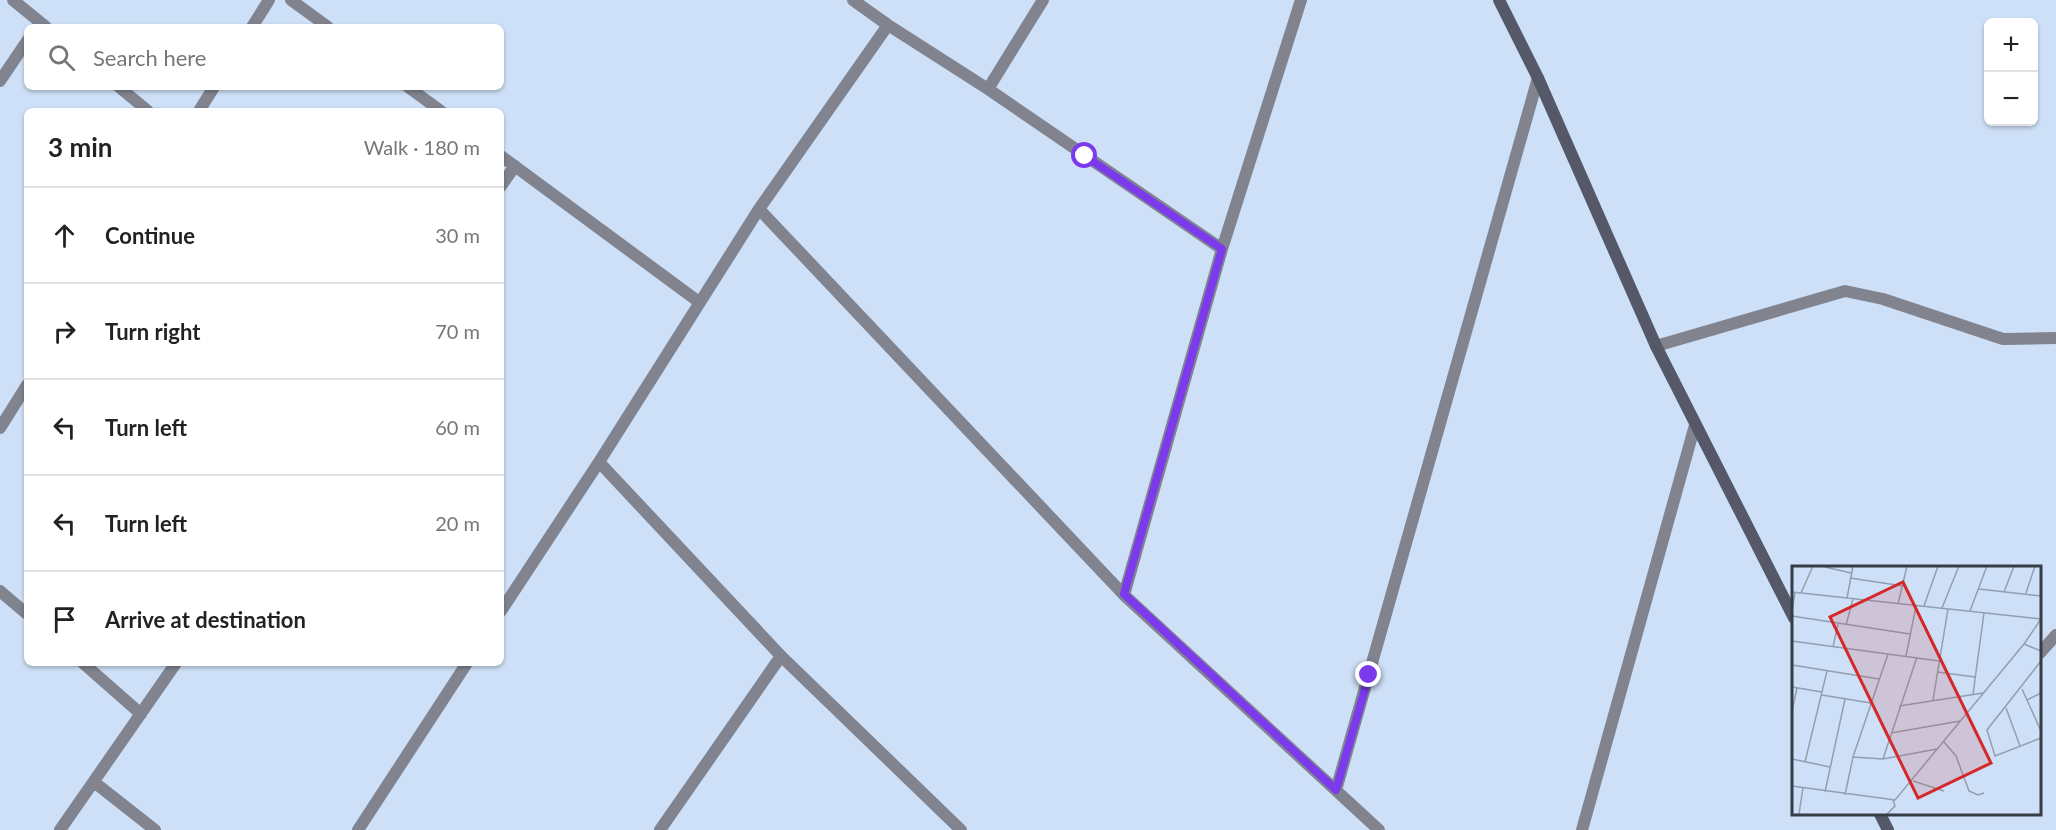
<!DOCTYPE html>
<html lang="en">
<head>
<meta charset="utf-8">
<style>
  :root { --surface:#fff; --page:#f2f2f2; --text:#222; --muted:#767676; --line:#e0e0e0 }
  body { margin:0; font-family:Lato,sans-serif; background:var(--page); color:var(--text) }
  .controls { position:absolute; right:18px; top:18px; display:grid; overflow:hidden; border-radius:9px; box-shadow:0 2px 4px #0004 }
  .controls button { width:54px; height:54px; display:grid; place-items:center; padding:0; border:0; border-bottom:2px solid var(--line); background:var(--surface); color:var(--text); font:30px sans-serif }
  .stop { position:absolute; width:18px; height:18px; margin:-14px; border:4px solid #7c3aed; border-radius:50%; background:#fff }
  .stop.end { background:#7c3aed; border-color:#fff; box-shadow:0 2px 6px #0008 }
  .list { margin:0; padding:0; list-style:none }
  h2 { display:flex; justify-content:space-between; align-items:center; height:78px; margin:0; padding:0 24px; font-size:26px }
  h2 small { font-size:20px; font-weight:400; color:var(--muted) }
  .list li { display:grid; grid-template-columns:39px 1fr auto; gap:18px; align-items:center; box-sizing:border-box; height:96px; padding:0 24px; border-top:2px solid var(--line) }
  .list b { display:block; font-size:22px; white-space:nowrap }
  .list em { font-size:20px; font-style:normal; color:var(--muted) }
  .icon { flex:none; width:33px; height:33px; fill:none; stroke:currentColor; stroke-width:2; stroke-linecap:round; stroke-linejoin:round }
  .map { position:relative; flex:none; width:2056px; height:830px; overflow:hidden }
  .search { position:absolute; background:var(--surface); box-shadow:0 2px 4px #0004; left:24px; top:24px; width:480px; height:66px; display:flex; align-items:center; gap:15px; box-sizing:border-box; padding:0 21px; border-radius:9px; color:var(--muted); font-size:22px }
  .panel { position:absolute; background:var(--surface); box-shadow:0 2px 4px #0004; left:24px; top:108px; width:480px; height:558px; border-radius:9px }
  .map>svg:first-child { display:block }
  .lines { fill:none; stroke-linecap:round; stroke-linejoin:round }
  .street { stroke:#81838e; stroke-width:12 }
  .secondary { stroke:#555867; stroke-width:12 }
  .route { stroke:#7c3aed; stroke-width:8 }
  .inset-road { fill:none; stroke:#919fb0; stroke-width:1.5 }
  .view { fill:#d62828; fill-opacity:0.15; stroke:#d62828; stroke-width:3 }
  .inset-edge { fill:none; stroke:#363d46; stroke-width:3 }
</style>
</head>
<body>
<div class="map">
<svg width="2056" height="830" viewBox="0 0 2056 830">
  <rect width="100%" height="100%" fill="#cde0f7"/>
  <g class="lines">
    <!-- street -->
    <path class="street" d="M13,0L46,27
      M291,0L328,27
      M853,0L888,25L988,89L1222,249
      M252,27L269,0
      M0,81L27,41
      M119,87L148,111
      M408,87L441,111
      M988,89L1043,0
      M199,111L214,87
      M501,156L699,302
      M501,186L515,166
      M759,209L1124,595L1379,830
      M1656,346L1845,291L1883,299L2003,339L2056,338
      M0,428L27,385
      M599,462L781,656L961,830
      M0,591L27,614
      M1124,595L1222,249L1301,0
      M501,611L599,462L759,209L888,25
      M2040,653L2056,635
      M83,663L141,714
      M94,782L155,830
      M1336,790L1538,78
      M60,830L176,663
      M358,830L467,663
      M660,830L781,656
      M1582,830L1695,425"/>
    <!-- secondary -->
    <path class="secondary" d="M1499,0L1538,78L1656,346L1794,618
      M1880,814L1888,830"/>
  </g>
  <g class="lines">
    <!-- route -->
    <path class="route" d="M1085,156L1222,249L1124,594L1336,790L1369,675"/>
  </g>
  <!-- overview -->
  <g transform="translate(1792 566)">
    <rect width="249" height="249" fill="#cde0f7"/>
    <path class="inset-road" d="M29,0L59,7M58,12L111,20M187,23L249,30M0,26L249,53M212,26L222,0M9,27L21,0M234,27L243,0M55,32L61,0M106,38L115,0M132,40L146,0M150,42L167,0M0,45L3,26M178,45L195,0M0,50L118,68M54,59L61,33M0,75L147,95M232,78L249,85M41,81L46,58M114,90L124,40M249,95L195,164L203,190L249,172M0,99L87,113M145,106L183,111M0,121L30,126M230,123L235,134L249,127M181,128L192,47M30,129L79,137M141,134L156,43M235,134L249,165M107,140L191,127M214,142L228,180M0,145L5,122M99,167L168,155M152,176L164,190L177,225L186,229L192,227M61,191L91,193L145,183M0,193L38,201M91,193L125,91M13,196L35,105M121,215L152,225M0,220L103,234L232,78L249,53M33,226L53,133M53,229L61,191L96,88M7,248L11,222M94,249L103,240L101,234"/>
    <path class="view" d="M111,16L199,197L126,232L38,51Z"/>
    <rect width="249" height="249" class="inset-edge"/>
  </g>
</svg>
<div class="controls">
<button>+</button>
<button>−</button>
</div>
<div class="stop" style="left:1085px;top:156px"></div>
<div class="stop end" style="left:1369px;top:675px"></div>
<div class="search"><svg class="icon" aria-label="search" viewBox="0 0 24 24"><circle cx="10" cy="10" r="6"/><path d="M15 15l6 6"/></svg>Search here</div>
<section class="panel">
<h2>3 min<small>Walk · 180 m</small></h2>
<ul class="list">
<li><svg class="icon" aria-label="ahead" viewBox="0 0 24 24"><path d="M12 20V5M6 11l6-6 6 6"/></svg><div><b>Continue</b></div><em>30 m</em></li>
<li><svg class="icon" aria-label="right" viewBox="0 0 24 24"><path d="M7 20v-9h11M14 6l5 5-5 5"/></svg><div><b>Turn right</b></div><em>70 m</em></li>
<li><svg class="icon" aria-label="left" viewBox="0 0 24 24"><path d="M17 20v-9H6M10 6l-5 5 5 5"/></svg><div><b>Turn left</b></div><em>60 m</em></li>
<li><svg class="icon" aria-label="left" viewBox="0 0 24 24"><path d="M17 20v-9H6M10 6l-5 5 5 5"/></svg><div><b>Turn left</b></div><em>20 m</em></li>
<li><svg class="icon" aria-label="arrive" viewBox="0 0 24 24"><path d="M6 21V4h12l-3 4 3 4H6"/></svg><div><b>Arrive at destination</b></div></li>
</ul>
</section>
</div>
</body>
</html>
